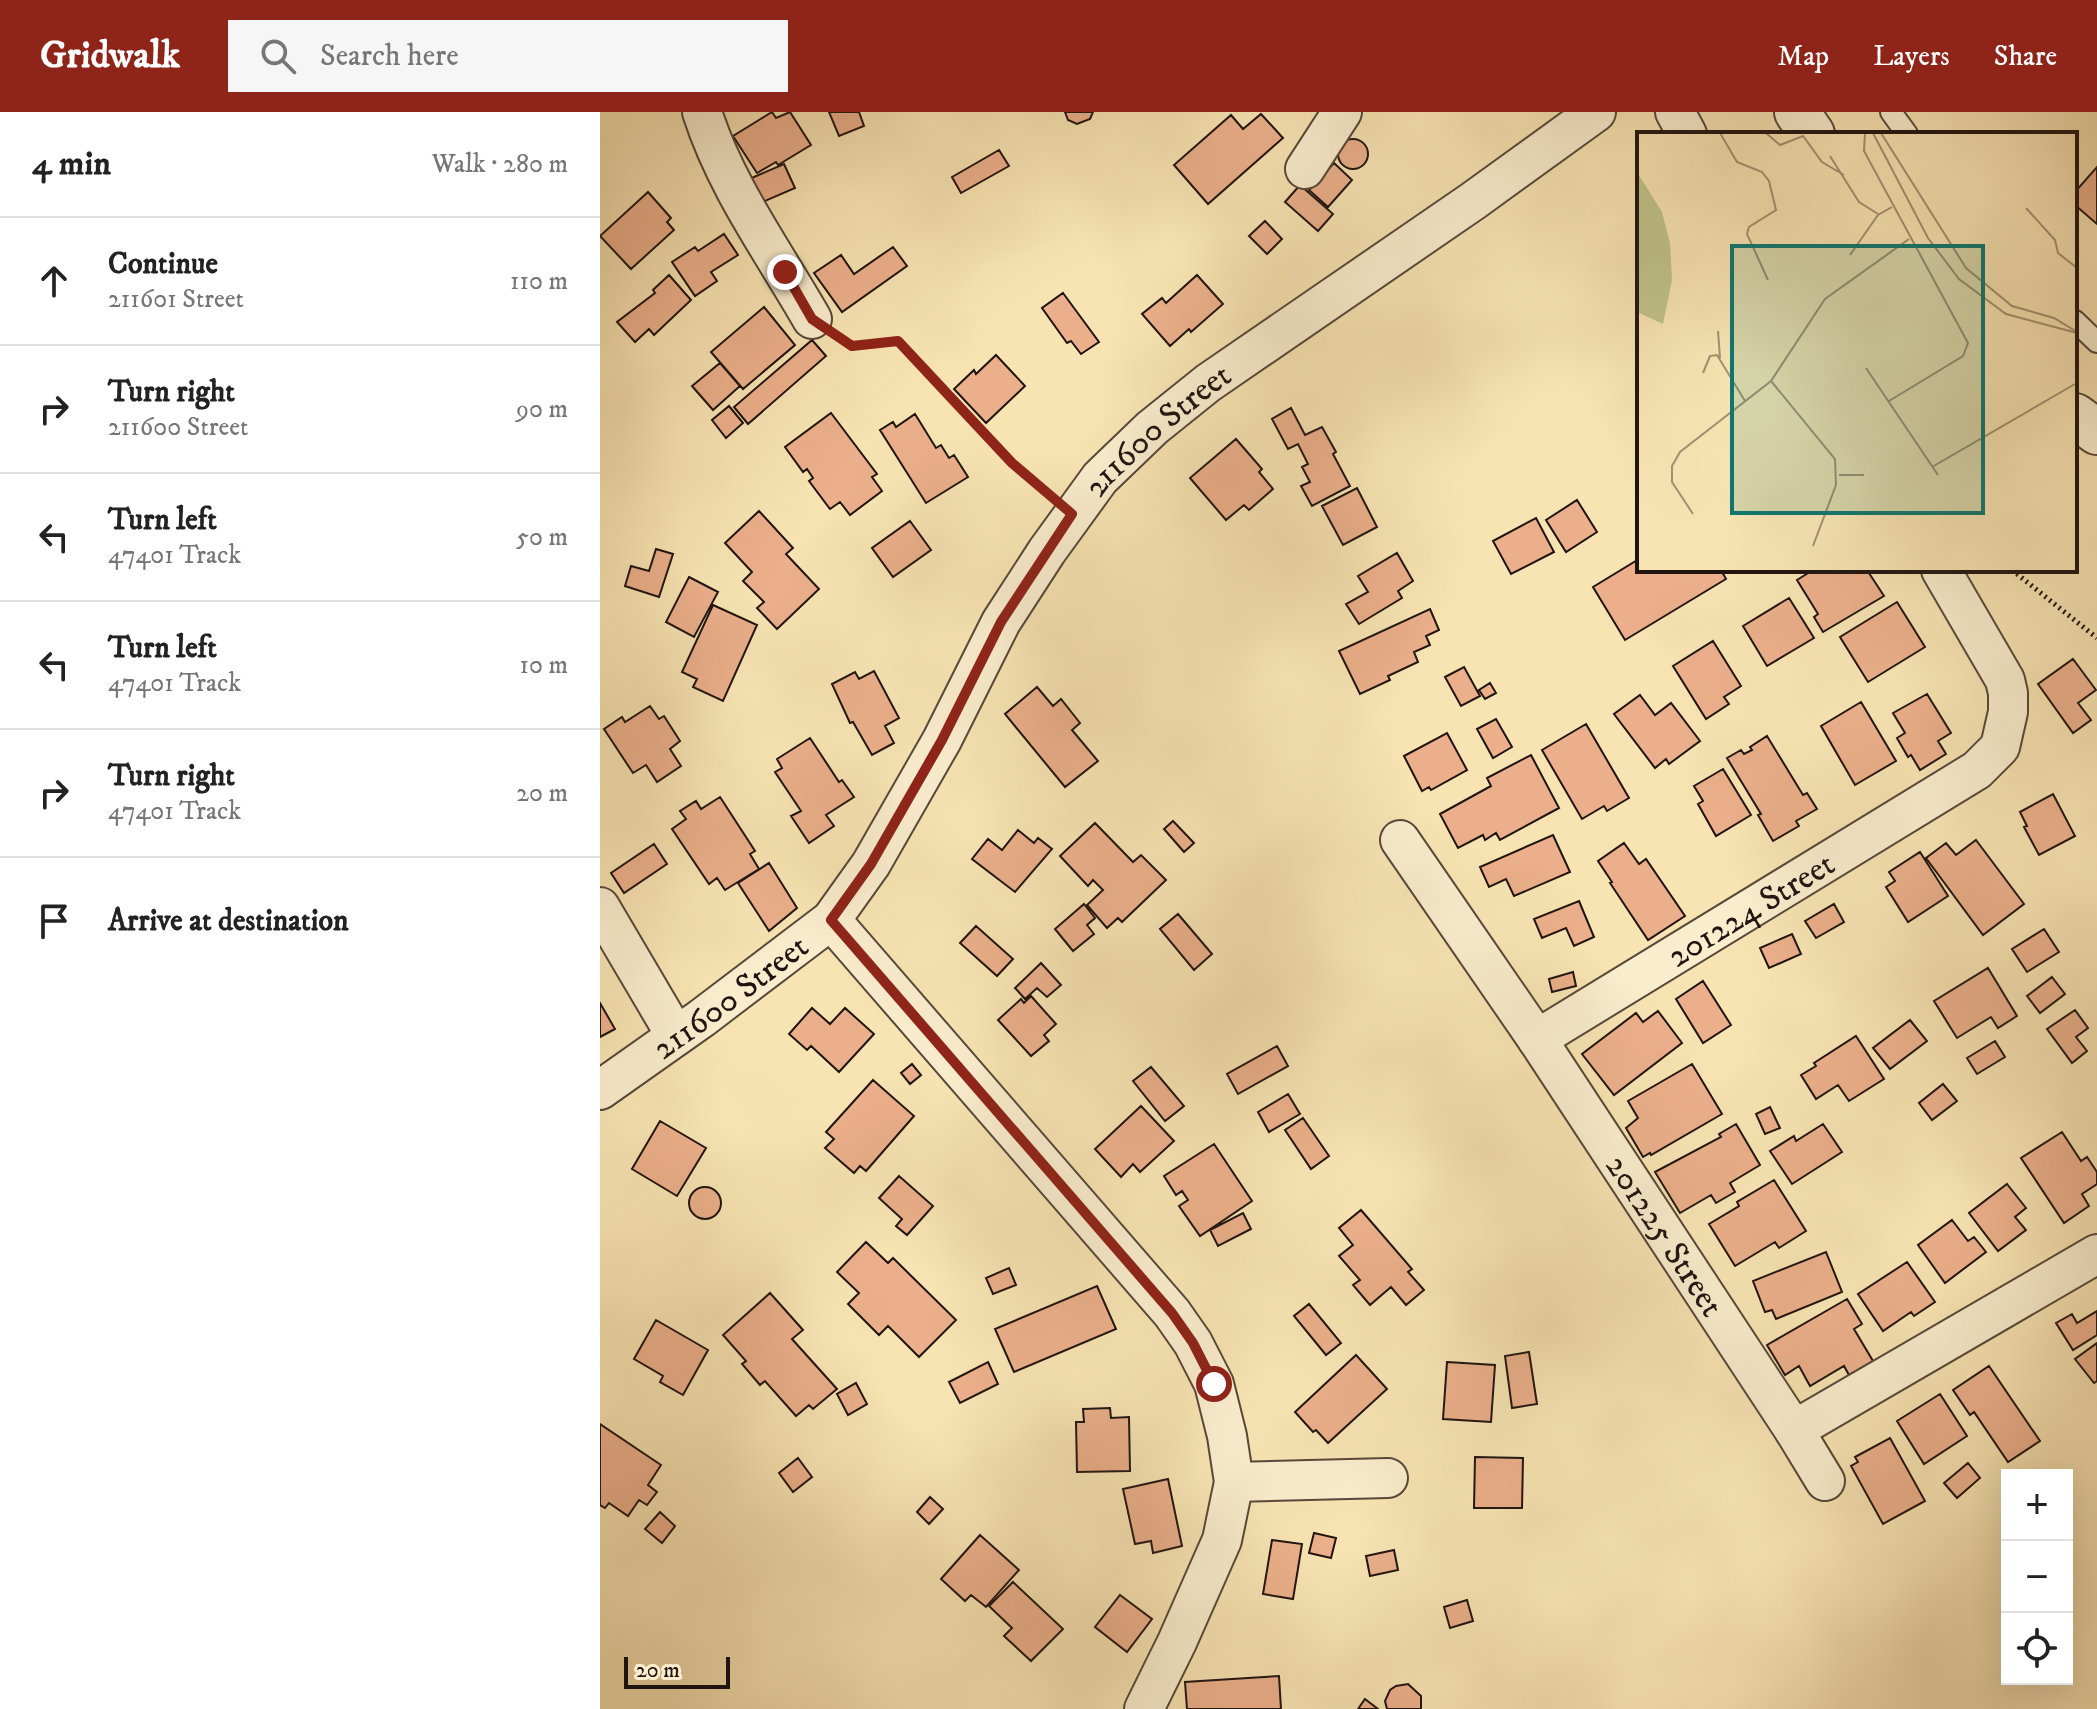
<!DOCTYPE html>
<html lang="en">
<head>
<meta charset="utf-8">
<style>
  :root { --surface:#fff; --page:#f6f6f6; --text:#222; --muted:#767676; --line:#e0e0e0; --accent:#8f2418 }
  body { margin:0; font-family:"IM FELL DW Pica",serif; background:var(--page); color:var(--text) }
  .controls { position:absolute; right:24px; bottom:24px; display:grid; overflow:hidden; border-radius:0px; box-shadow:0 8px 32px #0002 }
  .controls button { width:72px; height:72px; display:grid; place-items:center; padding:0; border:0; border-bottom:2px solid var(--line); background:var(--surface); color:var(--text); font:40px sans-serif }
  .scale { position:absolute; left:24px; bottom:20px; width:106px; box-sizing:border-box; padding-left:8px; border:4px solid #201410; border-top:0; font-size:22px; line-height:28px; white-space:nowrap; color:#201410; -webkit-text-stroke:6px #faedce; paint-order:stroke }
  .stop { position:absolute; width:24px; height:24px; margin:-18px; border:6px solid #8f2418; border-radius:50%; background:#fff }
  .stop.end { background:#8f2418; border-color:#fff; box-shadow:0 2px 8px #0008 }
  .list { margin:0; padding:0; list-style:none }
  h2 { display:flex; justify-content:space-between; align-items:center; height:104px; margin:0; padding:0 32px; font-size:34px }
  h2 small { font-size:26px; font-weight:400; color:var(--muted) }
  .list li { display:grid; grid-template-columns:52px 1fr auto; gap:24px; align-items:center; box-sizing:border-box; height:128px; padding:0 32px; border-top:2px solid var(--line) }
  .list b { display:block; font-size:30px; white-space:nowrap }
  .list p { margin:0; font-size:26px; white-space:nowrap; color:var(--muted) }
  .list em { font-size:26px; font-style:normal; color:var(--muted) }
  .icon { flex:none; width:44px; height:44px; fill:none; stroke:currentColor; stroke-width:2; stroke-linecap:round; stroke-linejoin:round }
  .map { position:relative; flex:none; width:1497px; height:1597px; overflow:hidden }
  header { display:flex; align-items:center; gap:48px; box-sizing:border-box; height:112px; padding:0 40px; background:var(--accent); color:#fff }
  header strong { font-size:38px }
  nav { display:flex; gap:44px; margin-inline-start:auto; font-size:28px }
  .search { width:560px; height:72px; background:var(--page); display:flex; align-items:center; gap:20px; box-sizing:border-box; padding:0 28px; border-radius:0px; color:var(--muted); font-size:30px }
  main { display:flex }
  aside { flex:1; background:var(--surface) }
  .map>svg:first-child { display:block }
  .building { fill:#ebb08b; stroke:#201410; stroke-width:2 }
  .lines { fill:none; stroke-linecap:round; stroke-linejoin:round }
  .service-casing { stroke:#564839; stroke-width:24 }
  .minor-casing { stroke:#564839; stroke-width:42 }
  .tertiary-casing { stroke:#564839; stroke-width:48 }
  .path { stroke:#201410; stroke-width:5; stroke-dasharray:2 4; stroke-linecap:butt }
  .service { stroke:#faedce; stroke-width:20 }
  .minor { stroke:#faedce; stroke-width:38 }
  .tertiary { stroke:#faedce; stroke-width:44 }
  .route { stroke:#8f2418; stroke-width:10 }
  .labels { text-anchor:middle; stroke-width:6; stroke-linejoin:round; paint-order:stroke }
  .street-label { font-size:34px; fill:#201410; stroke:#faedce }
  .inset-road { fill:none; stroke:#a29172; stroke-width:2 }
  .view { fill:#0f766e; fill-opacity:0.15; stroke:#0f766e; stroke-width:4 }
  .inset-edge { fill:none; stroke:#201410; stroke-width:4 }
</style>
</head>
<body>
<header>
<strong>Gridwalk</strong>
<div class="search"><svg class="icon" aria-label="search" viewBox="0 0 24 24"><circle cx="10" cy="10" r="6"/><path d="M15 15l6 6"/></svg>Search here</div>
<nav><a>Map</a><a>Layers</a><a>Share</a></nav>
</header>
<main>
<aside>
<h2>4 min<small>Walk · 280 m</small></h2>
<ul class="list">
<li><svg class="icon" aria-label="ahead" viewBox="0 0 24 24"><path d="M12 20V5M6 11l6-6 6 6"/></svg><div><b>Continue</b><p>211601 Street</p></div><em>110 m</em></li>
<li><svg class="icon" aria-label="right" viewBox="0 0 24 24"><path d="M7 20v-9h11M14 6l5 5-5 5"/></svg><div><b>Turn right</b><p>211600 Street</p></div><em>90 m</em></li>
<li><svg class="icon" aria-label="left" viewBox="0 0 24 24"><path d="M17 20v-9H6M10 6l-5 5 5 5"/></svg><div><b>Turn left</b><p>47401 Track</p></div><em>50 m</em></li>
<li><svg class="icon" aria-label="left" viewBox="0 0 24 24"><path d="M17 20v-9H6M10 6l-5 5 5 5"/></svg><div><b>Turn left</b><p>47401 Track</p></div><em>10 m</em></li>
<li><svg class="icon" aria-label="right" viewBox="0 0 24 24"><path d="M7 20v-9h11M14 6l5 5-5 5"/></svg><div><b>Turn right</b><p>47401 Track</p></div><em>20 m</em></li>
<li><svg class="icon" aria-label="arrive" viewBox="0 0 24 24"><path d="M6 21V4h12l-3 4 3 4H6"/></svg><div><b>Arrive at destination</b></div></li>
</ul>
</aside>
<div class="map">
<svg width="1497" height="1597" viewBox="0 0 1497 1597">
  <rect width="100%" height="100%" fill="#f8e4b3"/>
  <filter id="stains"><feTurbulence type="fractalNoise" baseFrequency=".0025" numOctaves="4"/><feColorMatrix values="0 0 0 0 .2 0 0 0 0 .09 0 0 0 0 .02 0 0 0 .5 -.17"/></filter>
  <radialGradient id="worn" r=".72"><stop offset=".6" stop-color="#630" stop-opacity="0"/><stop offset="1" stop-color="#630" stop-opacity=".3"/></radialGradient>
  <!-- building -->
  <path class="building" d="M172,0L176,6L190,0L211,33L178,53L176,50L157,61L133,24Z
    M229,0H259L264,14L239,24Z
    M465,0H493L490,7L477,12L468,8Z
    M661,2L683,26L608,92L574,53L631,3L643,17Z
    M738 42a15 15 0 1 1 30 0a15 15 0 1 1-30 0Z
    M399,38L409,54L361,81L352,65Z
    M734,51L752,68L728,95L709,78Z
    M184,52L195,76L158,92L147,68Z
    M1497,55V112L1475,93V80Z
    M700,73L733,102L718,119L685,90Z
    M48,80L71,106L67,110L74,118L31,157L0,124Z
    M665,109L682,127L667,142L649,124Z
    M124,122L138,143L111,160L117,169L95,184L72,150L95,135L98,139Z
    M293,135L307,154L242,200L214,161L241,143L254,162Z
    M69,163L91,188L54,223L49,217L35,230L17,210L55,181L53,178Z
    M597,163L623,192L591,220L589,217L570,234L542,202L562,186L566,191Z
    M463,181L499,230L481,242L471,229L467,231L442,196Z
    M164,195L195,233L143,277L111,240Z
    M212,228L226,244L148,312L134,295Z
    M396,243L425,274L386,311L354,277L374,258L376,262Z
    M120,251L140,274L113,298L92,274Z
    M129,294L143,311L126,326L112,308Z
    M691,296L705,323L722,315L736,340L733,342L750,374L712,394L701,374L710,370L702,355L708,352L698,332L688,337L672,307Z
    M231,301L277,362L272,365L282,379L250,403L240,390L230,397L209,369L213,366L207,357L203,360L185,335Z
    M315,302L336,336L341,333L349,346L354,343L368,365L326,391L280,318L293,310L296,315Z
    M636,327L662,357L659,360L673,377L649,398L644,393L626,408L590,366Z
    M757,376L777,415L743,433L722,394Z
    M977,388L997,420L966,440L946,408Z
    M159,399L193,436L186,442L219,477L177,517L157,496L164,490L143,469L152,460L125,431Z
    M936,406L954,440L911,462L893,429Z
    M310,409L331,438L293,465L272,436Z
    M56,437L73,442L59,485L25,474L31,454L49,459Z
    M797,441L813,469L798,479L802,486L759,512L746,492L768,480L758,464Z
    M1039,447V458H1121L1126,467L1025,528L993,475Z
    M1213,458L1256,460L1267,458L1284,484L1223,520L1214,505L1218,502L1197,468Z
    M89,465L118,480L94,525L66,510Z
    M1189,486L1214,526L1167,554L1143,514Z
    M1297,490L1325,535L1268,570L1240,525Z
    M113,493L157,513L123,589L93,575L97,567L82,560Z
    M830,497L839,518L826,524L830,533L814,540L818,550L788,564L790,568L760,582L739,539Z
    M1113,529L1141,574L1124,585L1129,592L1106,607L1073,554Z
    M1473,547L1496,578L1478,591L1491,608L1473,621L1438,572Z
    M864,555L880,584L861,594L845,565Z
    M274,559L299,606L285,614L294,631L272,643L253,610L250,611L232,572L255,560L259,567Z
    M890,571L896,581L885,587L879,578Z
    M437,575L453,594L461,587L480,611L472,618L498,649L465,675L405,602Z
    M1327,582L1351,621L1338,629L1346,642L1320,658L1311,643L1308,645L1297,626L1305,621L1293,601Z
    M1040,583L1055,603L1071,591L1100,629L1069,652L1066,647L1055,656L1014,602Z
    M1261,590L1296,649L1255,673L1221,614Z
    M50,594L59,607L64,604L80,629L70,637L81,654L57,670L46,653L33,661L4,617L22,605L25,610Z
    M896,607L912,635L893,646L877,617Z
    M986,612L1029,686L1007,699L1004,694L982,707L942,638Z
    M847,621L867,658L831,678L829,675L822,679L804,644Z
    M1167,624L1203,683L1207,681L1217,697L1196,709L1199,714L1173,729L1158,703L1161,702L1127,646L1141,638L1144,642L1152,638L1150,635Z
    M210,626L239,670L242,668L254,685L226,703L234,714L209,731L191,704L201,699L175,660L182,656L177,647Z
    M931,643L959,696L900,728L896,721L885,728L883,723L858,736L840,702L891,674L887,666Z
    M1123,657L1151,703L1116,724L1098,692L1103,689L1094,674Z
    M1453,682L1475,724L1439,743L1424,715L1427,714L1420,700Z
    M120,685L155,739L150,742L159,757L125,778L117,766L109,772L72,717L86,707L80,699L96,689L101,697Z
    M573,709L594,731L584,740L564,717Z
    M495,711L533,750L541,743L566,768L522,810L518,806L507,816L487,793L503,778L493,768L488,774L460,744Z
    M418,718L434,731L438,726L452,737L415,780L372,747L388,727L402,738Z
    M953,723L970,760L914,784L906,767L889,775L880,755Z
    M1376,728L1424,792L1383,823L1326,746L1346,731L1356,743Z
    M1024,731L1039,752L1046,747L1085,804L1048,828L1010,771L1012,770L998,749Z
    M54,732L67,752L24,781L11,761Z
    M1320,740L1348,784L1308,810L1286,775L1295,769L1289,760Z
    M169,751L197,796L169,819L138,771Z
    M979,789L994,825L974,834L966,816L942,826L934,807Z
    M484,792L495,806L487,813L494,822L473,839L455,817Z
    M1234,792L1244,810L1216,826L1205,809Z
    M578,802L612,842L594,858L560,817Z
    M376,814L413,847L397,864L360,831Z
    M1444,817L1459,840L1427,860L1412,837Z
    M1192,822L1201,842L1169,856L1160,836Z
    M441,851L461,873L447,885L437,876L425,887L415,876Z
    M1388,856L1417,904L1398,916L1391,905L1357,926L1334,889Z
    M973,860L976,874L952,880L949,867Z
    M1452,865L1465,882L1440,901L1427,884Z
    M1103,869L1131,913L1103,931L1076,887Z
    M431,884L456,912L444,923L449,929L431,944L398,908L421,887L424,891Z
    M0,891L15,917L0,925Z
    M212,896L230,912L245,896L274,922L239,960L211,934L207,938L189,922Z
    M1475,898L1488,916L1476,925L1487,939L1472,951L1447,917Z
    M1058,899L1082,931L1014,983L982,942L1036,901L1043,910Z
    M1310,908L1327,929L1290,957L1273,936Z
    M1256,924L1284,967L1249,989L1238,973L1216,987L1201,963L1216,954L1214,951Z
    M1395,929L1405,945L1377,962L1367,946Z
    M677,934L688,954L638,982L627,962Z
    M312,952L321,963L310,972L301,961Z
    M1092,952L1122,1002L1051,1043L1050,1041L1043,1045L1026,1016L1038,1006L1028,989Z
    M551,955L584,994L565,1009L533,969Z
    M273,968L314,1004L266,1059L260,1054L254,1061L225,1036L234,1027L226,1020Z
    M1343,972L1357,989L1332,1008L1319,991Z
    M688,982L700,1002L669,1020L658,1000Z
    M541,994L574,1029L540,1060L533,1052L521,1065L495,1037Z
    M1170,995L1180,1016L1165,1022L1156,1002Z
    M703,1006L729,1044L711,1057L685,1018Z
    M60,1009L106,1036L77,1084L32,1057Z
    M1136,1012L1160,1053L1130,1071L1135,1080L1116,1091L1111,1083L1080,1101L1055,1060L1121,1025L1119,1022Z
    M1223,1012L1242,1040L1192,1072L1170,1039L1194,1024L1196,1029Z
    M1462,1020L1481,1049L1487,1045L1497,1060V1072L1482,1082L1489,1094L1464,1111L1421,1046Z
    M614,1032L652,1089L600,1124L579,1094L588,1088L582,1079L576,1083L564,1064Z
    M299,1064L333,1094L307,1123L296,1114L302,1107L279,1086Z
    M1174,1068L1206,1119L1179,1136L1175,1130L1135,1154L1109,1112L1139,1094L1137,1090Z
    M1407,1072L1426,1096L1415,1105L1426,1118L1398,1139L1369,1101Z
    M89 1091a16 16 0 1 1 32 0a16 16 0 1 1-32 0Z
    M761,1098L812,1157L808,1160L824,1178L806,1193L791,1175L770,1193L753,1173L760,1168L739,1144L753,1133L739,1116Z
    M643,1101L651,1117L618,1134L610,1118Z
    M1352,1108L1368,1129L1374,1125L1386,1140L1345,1171L1318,1133Z
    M266,1130L288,1151L293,1146L356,1208L319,1245L288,1214L279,1223L248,1192L259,1181L237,1160Z
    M1226,1140L1242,1180L1176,1207L1172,1198L1165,1200L1153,1169Z
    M1307,1150L1335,1190L1314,1204L1311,1200L1283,1219L1258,1182Z
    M409,1156L416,1173L393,1182L386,1166Z
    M497,1174L516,1217L414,1260L395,1217Z
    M170,1181L203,1218L192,1227L237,1277L213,1297L209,1293L196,1304L165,1269L160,1273L142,1252L146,1249L123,1223Z
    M1247,1187L1262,1212L1254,1217L1273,1249L1249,1263L1244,1254L1210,1274L1199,1254L1185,1263L1167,1233Z
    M709,1192L741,1231L726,1243L694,1204Z
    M1497,1199V1223L1473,1238L1456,1211L1472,1202L1477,1211Z
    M56,1208L108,1238L83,1283L60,1270L63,1264L34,1247Z
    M1497,1231V1269L1494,1271L1475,1247Z
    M929,1240L937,1292L912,1296L905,1244Z
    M756,1243L787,1277L728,1331L716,1318L713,1320L695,1300Z
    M388,1250L398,1272L360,1291L349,1270Z
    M847,1250L895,1253L891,1310L843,1307Z
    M1389,1254L1440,1329L1408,1350L1374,1300L1370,1303L1353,1278Z
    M256,1271L267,1292L248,1303L237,1282Z
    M1340,1282L1367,1324L1324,1352L1297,1309Z
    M510,1296L511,1306L529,1305L530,1359L477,1360L476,1310H484L483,1297Z
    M0,1312L61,1353L48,1373L57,1380L47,1393L39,1388L28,1404L9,1391L5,1396L0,1393Z
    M1290,1326L1325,1389L1283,1412L1251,1354L1258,1350L1255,1345Z
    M875,1345L923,1346L922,1396H874Z
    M198,1346L212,1365L193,1380L179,1361Z
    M1368,1351L1380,1366L1357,1386L1344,1371Z
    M568,1367L582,1434L553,1441L551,1429L535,1432L523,1377Z
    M330,1385L343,1397L329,1412L317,1400Z
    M60,1400L75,1414L62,1431L45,1417Z
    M714,1421L736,1426L731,1446L709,1441Z
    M380,1423L419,1458L386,1495L371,1483L365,1489L341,1467Z
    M672,1428L702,1432L693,1487L663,1482Z
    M794,1438L798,1458L770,1464L766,1444Z
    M413,1470L463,1517L431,1549L404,1524L412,1516L389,1494Z
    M520,1483L552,1507L527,1540L495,1515Z
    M867,1488L873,1509L850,1516L844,1495Z
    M679,1564L681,1597H587L585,1570Z
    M808,1572L821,1584V1597H787L785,1589L790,1578L796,1574Z
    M765,1587L778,1597H758Z"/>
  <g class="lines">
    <defs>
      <path id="service" d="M1291,0L1307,22
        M1475,209L1497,230"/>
      <g id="minor">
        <path d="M102,0C126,75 173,139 212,207"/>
        <path d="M1075,0L1087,22"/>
        <path d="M705,57L742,0"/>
        <path id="s1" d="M800,728L937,927L1194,1318L1225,1369"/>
        <path d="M0,795L76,924"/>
        <path d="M231,808L572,1201L593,1231L614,1272L627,1324L634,1370L622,1428L577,1530L544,1597"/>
        <path id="s2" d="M937,927L1377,658L1400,635L1408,600V581L1405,568L1341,458"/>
        <path id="s3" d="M0,978L102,906L231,808L271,752L342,628L401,510L447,439L500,366L552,316L608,271L873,89L996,0"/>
        <path d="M1194,1318L1497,1142"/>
        <path d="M634,1370L788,1366"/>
      </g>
      <path id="tertiary" d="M1197,0L1212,22
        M1475,304L1497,320"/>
    </defs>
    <!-- service casing -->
    <use href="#service" class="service-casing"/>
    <!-- minor casing -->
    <use href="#minor" class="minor-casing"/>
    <!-- tertiary casing -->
    <use href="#tertiary" class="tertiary-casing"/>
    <!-- path -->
    <path class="path" d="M240,225L252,234L298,229L412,351L446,382
      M1412,458L1497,526"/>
    <!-- service -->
    <use href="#service" class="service"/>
    <!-- minor -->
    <use href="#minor" class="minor"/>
    <!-- tertiary -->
    <use href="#tertiary" class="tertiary"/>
  </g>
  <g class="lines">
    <!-- route -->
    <path class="route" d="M185,160L212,207L252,234L298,229L412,351L472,402L401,510L342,628L271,752L231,808L572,1201L593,1231L614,1272"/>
  </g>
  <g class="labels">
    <!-- street labels -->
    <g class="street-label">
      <text dy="12" stroke="none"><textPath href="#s3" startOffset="880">211600 Street</textPath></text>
      <text dy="12" stroke="none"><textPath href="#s2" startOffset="250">201224 Street</textPath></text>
      <text dy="12" stroke="none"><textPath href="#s3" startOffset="160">211600 Street</textPath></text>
      <text dy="12" stroke="none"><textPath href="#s1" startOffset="476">201225 Street</textPath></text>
    </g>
  </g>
  <!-- overview -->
  <g transform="translate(1037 20)">
    <rect width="440" height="440" fill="#f8e4b3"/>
    <path d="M0,40L25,80L33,111L35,148L26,192L0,180Z" fill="#c0c38a"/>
    <path class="inset-road" d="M83,1L100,30L125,40L132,49L139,78L112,95L110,102L131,148M129,1L143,13L166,4L185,30L207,43M228,1L227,19L331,211L326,224L252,269M236,1L291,106L322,147L369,182L440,201M244,1L329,136L375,174L417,186L440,200M193,24L222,70L241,82M389,76L418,108L421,121L440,136M213,123L241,83L255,75M81,199L83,226M229,236L301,343M66,241L73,224L80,223L108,269M134,249L198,327L199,353L176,414M295,335L438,252M202,343H227M56,382L35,350V334L43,320L134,249L188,167L272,107"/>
    <path class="view" d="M95,114H346V381H95Z"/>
    <rect width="440" height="440" class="inset-edge"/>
  </g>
  <rect width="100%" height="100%" filter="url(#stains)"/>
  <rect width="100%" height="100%" fill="url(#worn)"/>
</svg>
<div class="controls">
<button>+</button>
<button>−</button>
<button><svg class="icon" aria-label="locate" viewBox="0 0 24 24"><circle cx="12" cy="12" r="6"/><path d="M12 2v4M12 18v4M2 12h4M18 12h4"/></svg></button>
</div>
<div class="scale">20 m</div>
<div class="stop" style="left:614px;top:1272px"></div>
<div class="stop end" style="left:185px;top:160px"></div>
</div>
</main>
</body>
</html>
